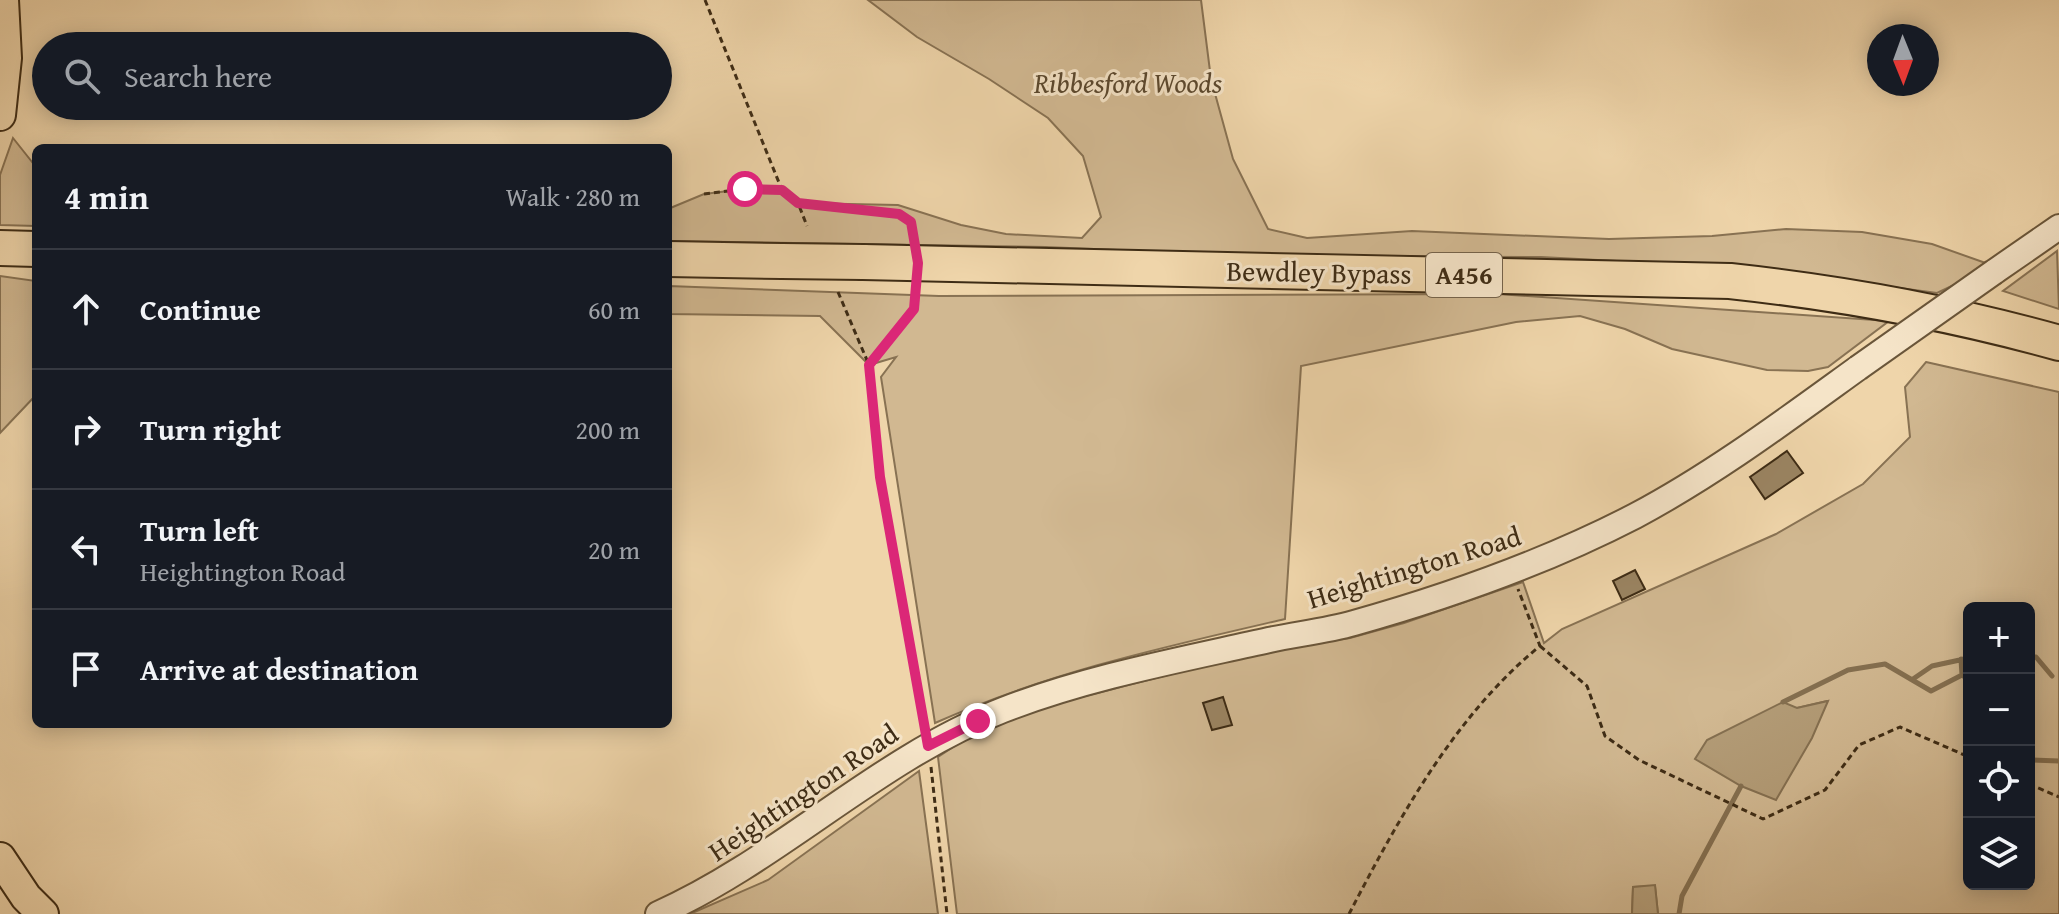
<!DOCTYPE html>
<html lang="en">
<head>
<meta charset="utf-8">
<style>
  :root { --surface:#171b24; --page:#242831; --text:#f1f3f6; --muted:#9ea1a6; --line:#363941 }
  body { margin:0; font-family:"Gentium Book Plus",serif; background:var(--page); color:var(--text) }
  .controls { position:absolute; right:24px; bottom:24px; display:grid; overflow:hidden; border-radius:12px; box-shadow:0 4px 20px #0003 }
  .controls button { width:72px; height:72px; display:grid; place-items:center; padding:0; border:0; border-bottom:2px solid var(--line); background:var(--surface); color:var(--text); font:40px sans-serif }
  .compass { position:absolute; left:1867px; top:24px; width:72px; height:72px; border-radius:50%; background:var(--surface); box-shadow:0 4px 20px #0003; rotate:179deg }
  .stop { position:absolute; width:24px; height:24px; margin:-18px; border:6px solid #db2777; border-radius:50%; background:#fff }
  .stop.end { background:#db2777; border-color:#fff; box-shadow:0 2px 8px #0008 }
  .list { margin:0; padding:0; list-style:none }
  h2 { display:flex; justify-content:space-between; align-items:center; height:104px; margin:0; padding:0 32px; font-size:34px }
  h2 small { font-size:26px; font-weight:400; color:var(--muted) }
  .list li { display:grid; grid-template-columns:52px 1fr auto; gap:24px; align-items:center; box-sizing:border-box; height:120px; padding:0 32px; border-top:2px solid var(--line) }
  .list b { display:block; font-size:30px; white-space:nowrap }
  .list p { margin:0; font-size:26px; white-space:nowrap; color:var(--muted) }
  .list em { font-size:26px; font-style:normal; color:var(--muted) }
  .icon { flex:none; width:44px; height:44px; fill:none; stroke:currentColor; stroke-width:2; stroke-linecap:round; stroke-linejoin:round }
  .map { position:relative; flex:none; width:2059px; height:914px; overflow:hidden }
  .search { position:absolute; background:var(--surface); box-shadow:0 4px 20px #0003; left:32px; top:32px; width:640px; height:88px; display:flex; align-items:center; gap:20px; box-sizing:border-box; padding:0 28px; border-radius:44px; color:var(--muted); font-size:30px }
  .panel { position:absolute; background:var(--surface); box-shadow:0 4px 20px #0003; left:32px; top:144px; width:640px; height:584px; border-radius:12px }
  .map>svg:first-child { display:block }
  .green { fill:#d1b891; stroke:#887253; stroke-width:2; fill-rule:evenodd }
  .water { fill:#b39c77; stroke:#846f50; stroke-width:2 }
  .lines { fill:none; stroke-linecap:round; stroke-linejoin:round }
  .stream { stroke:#846f50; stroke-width:5 }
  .building { fill:#9a8462; stroke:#3e2c15; stroke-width:2 }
  .minor-casing { stroke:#6a563a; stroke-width:28 }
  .major-casing { stroke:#3e2c15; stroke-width:34 }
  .highway-casing { stroke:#3e2c15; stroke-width:38 }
  .path { stroke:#3e2c15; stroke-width:3; stroke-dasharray:6 4; stroke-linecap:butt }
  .minor { stroke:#f5e4c8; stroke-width:24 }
  .major { stroke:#efd5aa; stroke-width:30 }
  .highway { stroke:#efd5aa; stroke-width:34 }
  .minor-bridge-casing { stroke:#6a563a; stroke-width:28; stroke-linecap:butt }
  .highway-bridge-casing { stroke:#3e2c15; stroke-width:38; stroke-linecap:butt }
  .minor-bridge { stroke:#f5e4c8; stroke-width:24 }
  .highway-bridge { stroke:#efd5aa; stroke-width:34 }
  .route { stroke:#db2777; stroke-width:10 }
  .labels { text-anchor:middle; stroke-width:6; stroke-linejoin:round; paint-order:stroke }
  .shield { fill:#f5e4c8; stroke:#75634b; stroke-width:2 }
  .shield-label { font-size:26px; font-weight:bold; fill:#3e2c15 }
  .park-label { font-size:28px; font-style:italic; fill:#5b482e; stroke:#f5e4c8 }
  .street-label { font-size:28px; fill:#3e2c15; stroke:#f5e4c8 }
</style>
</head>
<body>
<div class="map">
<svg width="2059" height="914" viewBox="0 0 2059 914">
  <rect width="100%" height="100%" fill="#efd5aa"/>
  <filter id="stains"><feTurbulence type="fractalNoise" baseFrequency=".0025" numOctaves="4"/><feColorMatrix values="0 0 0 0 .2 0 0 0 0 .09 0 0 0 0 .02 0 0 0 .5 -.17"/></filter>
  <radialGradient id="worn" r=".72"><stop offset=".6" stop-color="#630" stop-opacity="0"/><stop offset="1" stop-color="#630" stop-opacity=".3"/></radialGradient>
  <!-- green -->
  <path class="green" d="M868,0H1201L1211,79L1233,159L1268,229L1307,238L1412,231L1609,239L1712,236L1786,229L1862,232L1932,244L1994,266L1937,293L1749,268L1541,257L1259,256L1046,247L668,241V209L704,194L745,189L782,190L799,203L898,205L961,225L1006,234L1082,238L1101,217L1083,156L1048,118L989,79L917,37Z
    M13,138L36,167V226L0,225V175Z
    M2057,251L2059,309L2003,291Z
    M0,276L36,281V395L0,433Z
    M668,286L939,296L1498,294L1889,321L1828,367L1808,371L1767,370L1672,349L1625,329L1580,316L1516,322L1301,366L1285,619C1164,647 1049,672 935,723L881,377L896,357L869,365L820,316L668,314Z
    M1926,362L2059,392V914H1658L1655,886L1633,887L1632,914H957L938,757L970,736L1011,717L1050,705L1203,666L1296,646L1350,638L1404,623L1523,582L1544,643L1562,629L1776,534L1863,484L1910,437L1905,387ZM1969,608H2029V884H1969ZM1827,701L1695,759L1797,708Z
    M919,771L938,914H690L768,880Z"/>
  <!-- water -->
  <path class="water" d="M1828,701L1812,738L1776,800L1741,786L1695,759L1707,740L1783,702L1797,708Z
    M1655,885L1658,914H1632L1633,887Z"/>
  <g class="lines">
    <!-- stream -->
    <path class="stream" d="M2029,657H2036L2052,676
      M1961,659L1962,675
      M1913,679L1932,666L1969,658
      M1783,702L1848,670L1885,664L1931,691L1962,675L1969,680
      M2029,760L2059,761
      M1679,914L1682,896L1741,786"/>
  </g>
  <!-- building -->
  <path class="building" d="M1787,451L1803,473L1765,499L1750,477Z
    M1635,570L1645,589L1622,600L1613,581Z
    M1223,697L1232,725L1212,730L1203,703Z"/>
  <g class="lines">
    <defs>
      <path id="minor" d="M1994,272L2059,227
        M658,914C781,859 877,759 1003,710C1088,677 1180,660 1269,640C1297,634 1326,631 1354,623C1450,596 1546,562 1635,516C1714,474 1786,420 1858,368"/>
      <path id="major" d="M0,115L6,58L3,0
        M0,858L26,897L43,914"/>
      <path id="highway" d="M0,248L36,249
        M668,259L782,261
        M863,262L1730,281C1840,293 1952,313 2059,343"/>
    </defs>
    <!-- minor casing -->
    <use href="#minor" class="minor-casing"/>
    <!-- major casing -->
    <use href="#major" class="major-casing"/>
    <!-- highway casing -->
    <use href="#highway" class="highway-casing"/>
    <!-- path -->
    <path class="path" d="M705,0L782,190L798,203L807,226
      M704,194L745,189L782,190
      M798,203L899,214L911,222L913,237
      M838,292L869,365L880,477L924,724
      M869,365L914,309L916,288
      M1540,646L1587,686L1605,736L1639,760L1763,819L1825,790L1859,745L1900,727L1969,757
      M931,767L947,914
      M2029,784L2059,797
      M1349,914C1399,818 1455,715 1540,646L1518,589"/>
    <!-- minor -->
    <use href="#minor" class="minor"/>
    <!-- major -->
    <use href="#major" class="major"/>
    <!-- highway -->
    <use href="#highway" class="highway"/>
    <defs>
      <path id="minor-bridge" d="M1858,368L1994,272"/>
      <path id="highway-bridge" d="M782,261L863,262"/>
    </defs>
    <!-- minor-bridge casing -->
    <use href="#minor-bridge" class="minor-bridge-casing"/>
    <!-- highway-bridge casing -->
    <use href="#highway-bridge" class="highway-bridge-casing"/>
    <!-- minor-bridge -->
    <use href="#minor-bridge" class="minor-bridge"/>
    <!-- highway-bridge -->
    <use href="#highway-bridge" class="highway-bridge"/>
  </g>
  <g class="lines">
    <!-- route -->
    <path class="route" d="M745,189L782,190L798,203L899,214L911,222L918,263L914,309L869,365L880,477L928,746L978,721"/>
  </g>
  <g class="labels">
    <!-- shield labels -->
    <rect class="shield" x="1426" y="253" width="76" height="44" rx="6"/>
    <g class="shield-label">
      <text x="1464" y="284">A456</text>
    </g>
    <!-- park labels -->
    <g class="park-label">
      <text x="1128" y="93">Ribbesford Woods</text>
    </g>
    <!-- street labels -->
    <g class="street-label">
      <text transform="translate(1319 272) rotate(1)" y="10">Bewdley Bypass</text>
      <text transform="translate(1414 567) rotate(-17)" y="10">Heightington Road</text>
      <text transform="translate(803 792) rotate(-34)" y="10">Heightington Road</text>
    </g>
  </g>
  <rect width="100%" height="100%" filter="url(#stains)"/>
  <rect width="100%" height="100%" fill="url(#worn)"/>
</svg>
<div class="controls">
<button>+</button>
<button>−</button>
<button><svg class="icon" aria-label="locate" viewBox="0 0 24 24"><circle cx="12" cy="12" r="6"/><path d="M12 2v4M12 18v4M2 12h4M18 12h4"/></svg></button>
<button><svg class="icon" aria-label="layers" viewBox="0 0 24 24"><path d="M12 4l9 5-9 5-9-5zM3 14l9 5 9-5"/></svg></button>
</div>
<svg class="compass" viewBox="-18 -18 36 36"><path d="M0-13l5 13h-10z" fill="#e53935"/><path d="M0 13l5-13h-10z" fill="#9ea1a6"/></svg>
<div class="stop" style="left:745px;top:189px"></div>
<div class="stop end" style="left:978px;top:721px"></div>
<div class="search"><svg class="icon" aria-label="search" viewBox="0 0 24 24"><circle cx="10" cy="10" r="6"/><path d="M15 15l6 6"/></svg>Search here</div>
<section class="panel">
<h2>4 min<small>Walk · 280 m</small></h2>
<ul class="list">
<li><svg class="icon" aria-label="ahead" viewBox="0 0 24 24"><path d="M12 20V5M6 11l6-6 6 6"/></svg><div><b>Continue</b></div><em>60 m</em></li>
<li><svg class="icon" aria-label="right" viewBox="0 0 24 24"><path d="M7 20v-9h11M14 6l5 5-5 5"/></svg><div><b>Turn right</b></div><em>200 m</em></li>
<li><svg class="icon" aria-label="left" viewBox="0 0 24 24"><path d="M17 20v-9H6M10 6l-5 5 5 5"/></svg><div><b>Turn left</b><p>Heightington Road</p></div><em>20 m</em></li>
<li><svg class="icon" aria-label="arrive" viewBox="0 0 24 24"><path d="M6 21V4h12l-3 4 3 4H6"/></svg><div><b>Arrive at destination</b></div></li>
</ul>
</section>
</div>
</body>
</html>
